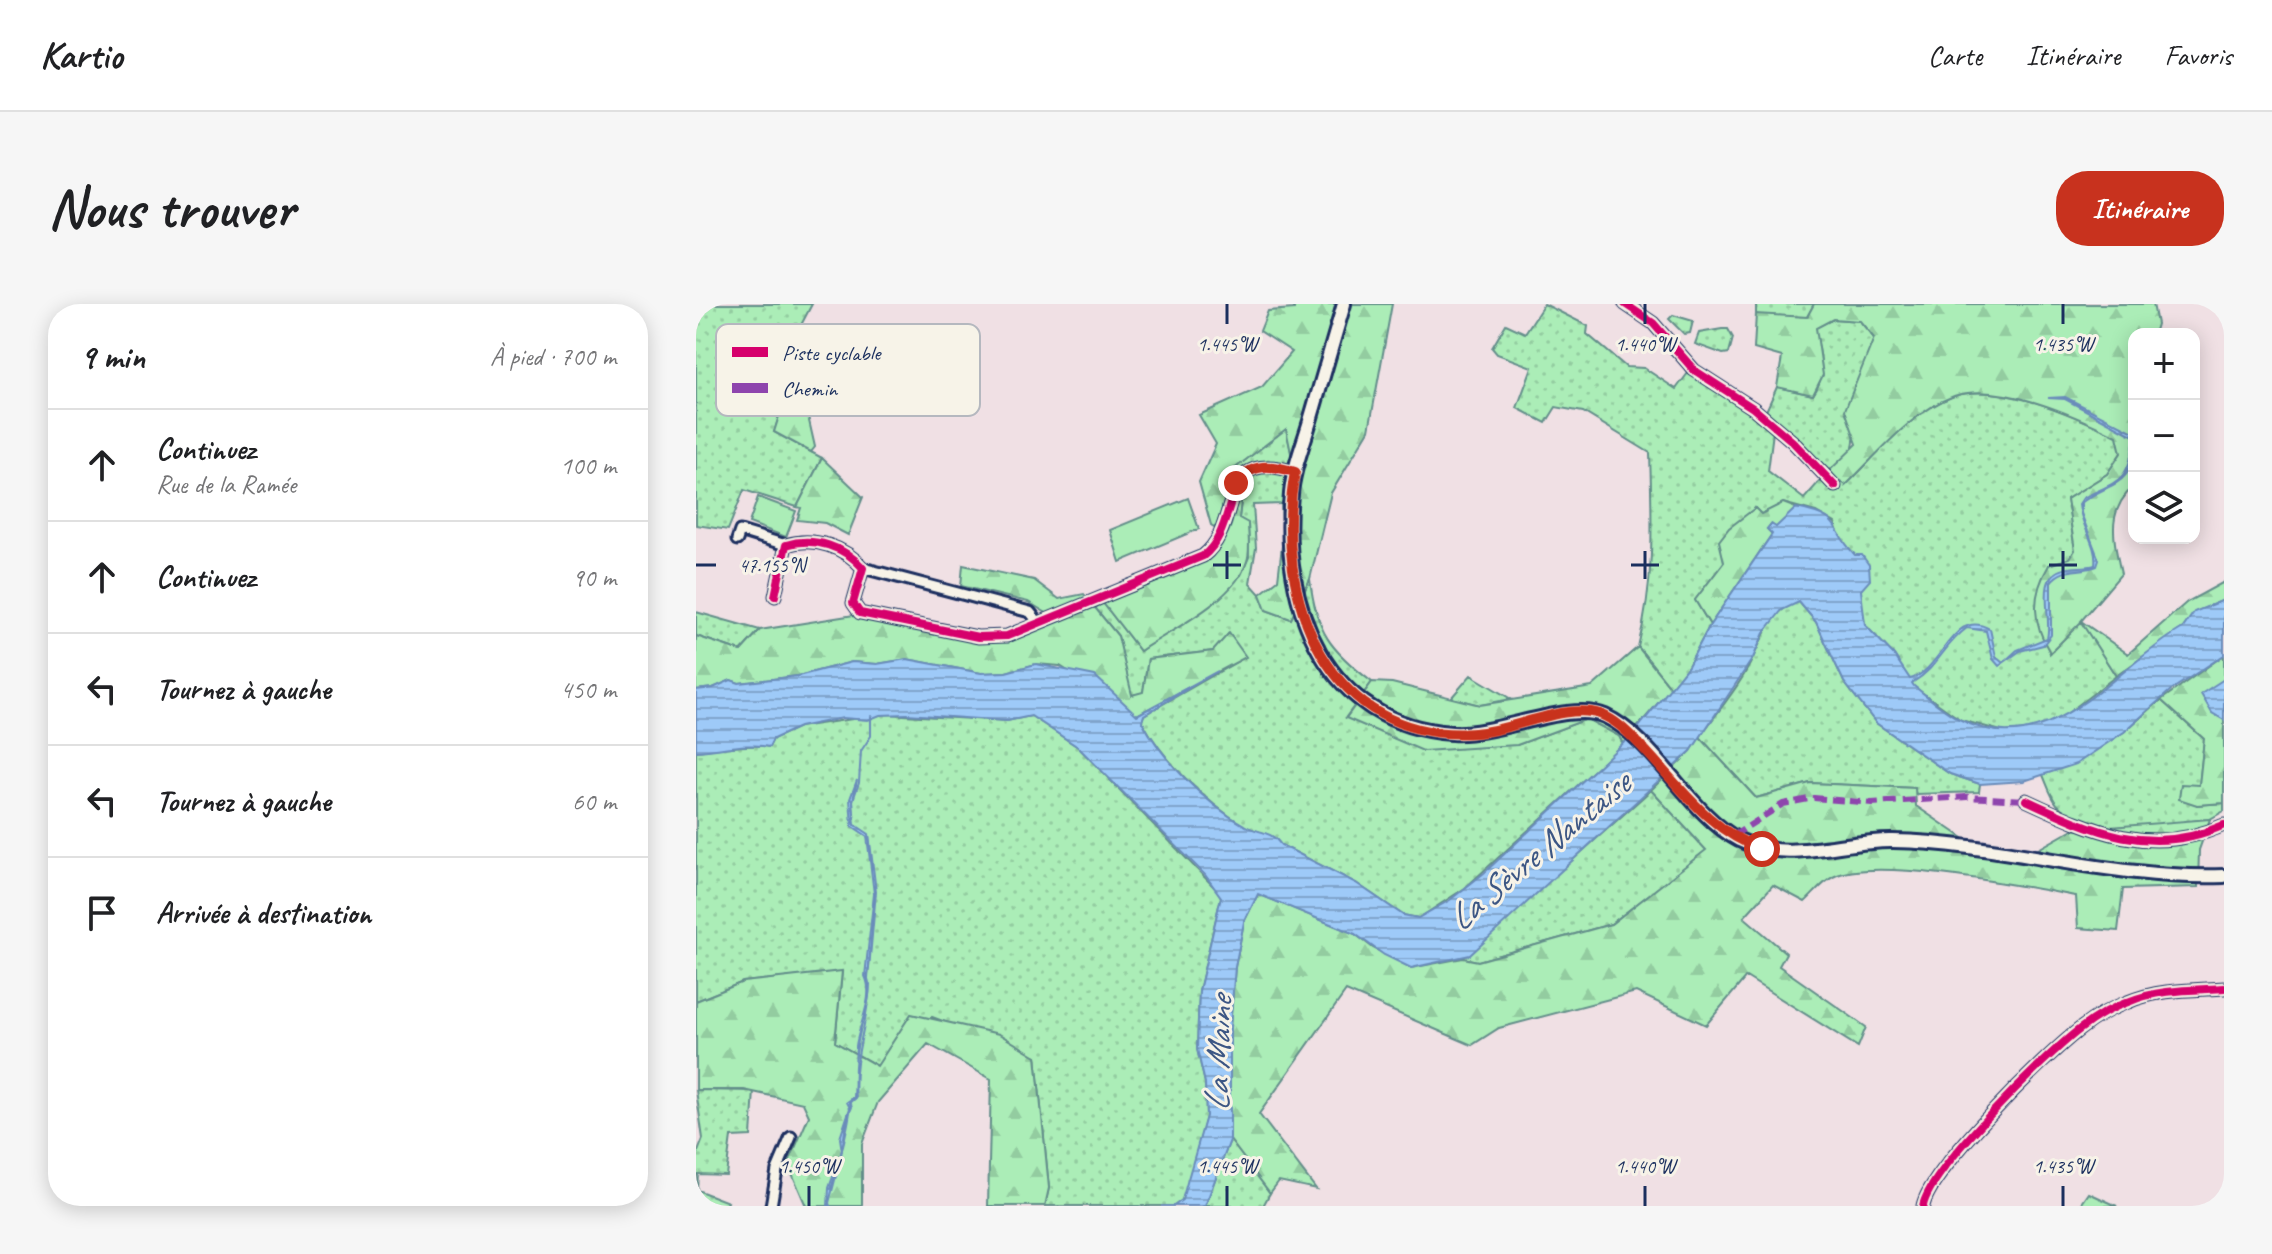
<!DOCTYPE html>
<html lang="fr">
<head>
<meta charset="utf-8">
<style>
  :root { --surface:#fff; --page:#f6f6f6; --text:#202124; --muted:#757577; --line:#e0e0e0; --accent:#c8321e }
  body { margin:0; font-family:Caveat,sans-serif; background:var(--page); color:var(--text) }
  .controls { position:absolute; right:24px; top:24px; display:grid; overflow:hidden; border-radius:16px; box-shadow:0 4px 20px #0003 }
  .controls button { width:72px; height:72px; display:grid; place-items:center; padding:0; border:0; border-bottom:2px solid var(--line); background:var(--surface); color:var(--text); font:40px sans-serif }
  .stop { position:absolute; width:24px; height:24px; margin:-18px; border:6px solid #c8321e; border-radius:50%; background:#fff }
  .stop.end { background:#c8321e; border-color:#fff; box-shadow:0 2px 8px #0008 }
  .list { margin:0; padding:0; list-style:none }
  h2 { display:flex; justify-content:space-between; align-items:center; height:104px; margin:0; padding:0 32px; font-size:34px }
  h2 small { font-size:26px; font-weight:400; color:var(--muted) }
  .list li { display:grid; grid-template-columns:52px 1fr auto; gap:24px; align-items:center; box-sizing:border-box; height:112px; padding:0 32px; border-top:2px solid var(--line) }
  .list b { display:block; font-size:30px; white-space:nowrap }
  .list p { margin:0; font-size:26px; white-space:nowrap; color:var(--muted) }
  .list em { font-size:26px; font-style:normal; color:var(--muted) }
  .icon { flex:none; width:44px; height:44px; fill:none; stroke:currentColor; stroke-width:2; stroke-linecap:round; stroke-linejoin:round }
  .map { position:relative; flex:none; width:1528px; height:902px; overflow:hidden; border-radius:32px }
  header { display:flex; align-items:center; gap:48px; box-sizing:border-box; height:112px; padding:0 40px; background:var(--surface); border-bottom:2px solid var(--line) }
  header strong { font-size:38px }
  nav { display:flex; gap:44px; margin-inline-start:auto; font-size:28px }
  .intro { display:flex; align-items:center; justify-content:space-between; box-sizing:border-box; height:192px; padding:0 48px }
  h1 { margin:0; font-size:56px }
  .button { padding:20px 36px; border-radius:32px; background:var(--accent); color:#fff; font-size:28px; font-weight:700 }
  main { display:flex; gap:48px; padding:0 48px }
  aside { flex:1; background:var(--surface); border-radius:32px; box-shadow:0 4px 20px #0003 }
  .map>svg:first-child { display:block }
  .grass { fill:url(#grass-dots); stroke:#638e8a; stroke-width:2 }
  .forest { fill:url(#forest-firs); stroke:#638e8a; stroke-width:2 }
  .pitch { fill:#abedb7; stroke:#638e8a; stroke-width:2 }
  .water { fill:url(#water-rules); stroke:#6a8cba; stroke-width:2 }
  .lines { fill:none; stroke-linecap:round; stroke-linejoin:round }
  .stream { stroke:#6a8cba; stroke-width:2 }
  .street-casing { stroke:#1b2f5e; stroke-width:15 }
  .secondary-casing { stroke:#1b2f5e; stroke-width:18 }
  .street { stroke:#f7f3e8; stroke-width:9 }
  .secondary { stroke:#f7f3e8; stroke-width:12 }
  .quiet { stroke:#8e44ad; stroke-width:6; stroke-dasharray:12 6; stroke-linecap:butt }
  .cycleway-casing { stroke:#f7f3e8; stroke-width:13 }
  .cycleway { stroke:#d6006c; stroke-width:8 }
  .route { stroke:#c8321e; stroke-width:10 }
  .ticks { fill:none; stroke:#1b2f5e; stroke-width:3 }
  .labels { text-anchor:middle; stroke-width:6; stroke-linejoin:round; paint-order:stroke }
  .water-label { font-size:36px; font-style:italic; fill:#3c5684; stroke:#f7f3e8 }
  .key { fill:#f7f3e8; stroke:#b5b8bf; stroke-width:2 }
  .key-label { font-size:22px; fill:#1b2f5e }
  .ticks-label { font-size:20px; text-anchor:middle; fill:#1b2f5e; stroke:#f7f3e8; stroke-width:6; stroke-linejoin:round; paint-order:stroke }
</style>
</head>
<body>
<header>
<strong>Kartio</strong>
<nav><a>Carte</a><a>Itinéraire</a><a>Favoris</a></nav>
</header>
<div class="intro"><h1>Nous trouver</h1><a class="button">Itinéraire</a></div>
<main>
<aside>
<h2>9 min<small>À pied · 700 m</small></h2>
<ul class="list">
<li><svg class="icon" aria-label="ahead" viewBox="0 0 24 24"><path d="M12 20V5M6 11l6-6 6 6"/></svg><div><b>Continuez</b><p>Rue de la Ramée</p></div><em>100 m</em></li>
<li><svg class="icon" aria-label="ahead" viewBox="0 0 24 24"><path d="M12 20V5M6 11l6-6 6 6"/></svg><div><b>Continuez</b></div><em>90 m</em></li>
<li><svg class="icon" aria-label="left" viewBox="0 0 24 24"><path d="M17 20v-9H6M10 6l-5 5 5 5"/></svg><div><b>Tournez à gauche</b></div><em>450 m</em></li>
<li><svg class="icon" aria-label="left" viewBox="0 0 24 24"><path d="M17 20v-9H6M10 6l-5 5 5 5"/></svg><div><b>Tournez à gauche</b></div><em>60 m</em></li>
<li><svg class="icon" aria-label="arrive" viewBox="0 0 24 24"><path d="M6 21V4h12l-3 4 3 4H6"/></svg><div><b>Arrivée à destination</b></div></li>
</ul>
</aside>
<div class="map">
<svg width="1528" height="902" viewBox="0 0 1528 902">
  <defs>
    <pattern id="grass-dots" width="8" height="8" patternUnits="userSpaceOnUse" patternTransform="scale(2)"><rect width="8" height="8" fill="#abedb7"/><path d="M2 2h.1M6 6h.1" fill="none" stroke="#93cca0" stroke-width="1.8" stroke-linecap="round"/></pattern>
    <pattern id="forest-firs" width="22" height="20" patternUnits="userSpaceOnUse" patternTransform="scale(2)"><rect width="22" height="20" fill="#abedb7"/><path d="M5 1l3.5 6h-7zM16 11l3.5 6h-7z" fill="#93cca0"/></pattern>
    <pattern id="water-rules" width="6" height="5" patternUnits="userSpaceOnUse" patternTransform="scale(2)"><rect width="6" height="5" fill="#9ecaf8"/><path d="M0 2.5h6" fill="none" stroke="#80a4cc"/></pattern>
  </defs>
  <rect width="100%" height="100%" fill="#f0e0e4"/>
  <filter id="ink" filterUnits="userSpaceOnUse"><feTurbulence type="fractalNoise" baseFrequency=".0125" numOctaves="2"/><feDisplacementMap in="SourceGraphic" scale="16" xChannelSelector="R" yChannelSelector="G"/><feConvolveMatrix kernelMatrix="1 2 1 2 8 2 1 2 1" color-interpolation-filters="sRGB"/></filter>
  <g filter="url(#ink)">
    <!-- grass -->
    <path class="grass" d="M0,0H116L104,23V48L78,128L126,154L101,203L48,186L32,226L0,221Z
      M848,0L892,22L891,30L930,63L948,64L980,85L992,69L1052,106L1077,128L1072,167L1108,195L1131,169L1070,107L1081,83L1117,91C1132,71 1123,47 1119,24L1137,15L1164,17L1178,34C1159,83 1163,130 1150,181C1181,151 1216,106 1258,92C1303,77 1380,112 1422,132L1425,149L1411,170L1371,195L1379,246L1375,254L1353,261L1354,349L1385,317L1420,372L1364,415L1341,425L1309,428L1265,416L1217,382L1198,351L1169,321L1159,251L1144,235L1139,219L1120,208L1087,199L1065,211L1059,204L1029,257L999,296L1014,321L992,362L975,384L942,343C959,275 956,218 954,149L887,108L860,103L850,119L821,104L836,63L801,50L796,44L810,20L829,29Z
      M1060,0H1118L1111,13L1065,12L1060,10Z
      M977,11L997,17L994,29L988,30L973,15Z
      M1026,25H1032L1037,34L1033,49L1027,50L999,40L1003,29Z
      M590,124L601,177L585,200L557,201L560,244L554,279L564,290L570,306L595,315L614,275C620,328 634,346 676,378L650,413L821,441L891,415L923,432L927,440L769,584L723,614L707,611L660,579L585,541C576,528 561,529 547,521C509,498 467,456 446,417L448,411L549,353L532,330L518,347L452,355L447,389L435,391L422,332L399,304L407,299L444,347L545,271L553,253L552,220L543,214L545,197L538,204L530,233L520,224L538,165Z
      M1103,298L1120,318L1148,378L1180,419L1254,470L1284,480L1283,488L1220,490L1218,484L1114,479L1060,494L1004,433C1021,408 1044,382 1057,354C1067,333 1076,304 1103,298Z
      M0,308L64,326L45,347L0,332Z
      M775,371L815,395L784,401L755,394Z
      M1465,396L1508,435L1501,501L1528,499V507L1514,515C1469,518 1396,539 1361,500C1355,493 1351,480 1347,471L1428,428Z
      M190,410L311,417L335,412L382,443L521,586L525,593L503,687L501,745L509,779L510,813L492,880L486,896L478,902H349L353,884L340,752L236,713L182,762L139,738L146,668L47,678L0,697V447C19,445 57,439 73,443L77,435L103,423Z
      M955,486L1011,546L915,620L782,657L767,654Z
      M0,786L58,787L55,832L35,833L30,871L2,870L1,886L32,898L30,902H0V853L7,835Z
      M534,836L574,889L567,902H509Z"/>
    <!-- forest -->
    <path class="forest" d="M598,0H696L673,126L635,189L614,275L595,315L570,306L564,290L582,276L587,233L585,200L601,177L590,125L538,165L520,224L515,221L503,178L520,140L503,111L566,83L596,48L564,27L572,7L598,5Z
      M1118,0H1457L1461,20L1458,30H1438V182C1409,208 1418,236 1425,270L1385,317L1432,350L1491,298L1528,278V296L1499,308L1487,324L1420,372L1385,318L1354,349C1337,319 1334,293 1353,261L1374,254L1379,246L1371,195L1411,170L1425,149L1421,132C1380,112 1303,77 1258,92C1216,107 1181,151 1150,181L1131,169L1161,140L1149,106L1178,34L1164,17L1137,15L1120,24L1127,71L1117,91L1081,83L1086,53L1058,45L1060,10L1111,13Z
      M89,93L109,99L119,143L115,148L78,128Z
      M126,154L167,193L152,231L129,219L101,216L105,204L101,203Z
      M549,178L553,189L545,197L543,214L552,219C552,231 555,246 551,257C539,296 477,325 444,347L407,299C446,282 502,269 528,235C541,218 536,195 549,178Z
      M1087,199L1100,204L1080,224L1075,220L1071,225L1076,230L1014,321L999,296L1028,258L1023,237L1033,224L1059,204L1065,210Z
      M267,261L338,276L363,295L388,290L422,332L436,391L447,388L452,355L517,347L533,329L550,353L441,411L364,362L340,360L310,368L285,369L211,355L181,360L156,358L102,372L43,379L35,376L17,384L0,386V332L45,347L64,326L158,311L298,338L362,316L332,298L265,282Z
      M942,343L975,384L927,440L923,432L891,415L821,441L727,447L650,414L676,378L696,379L784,401L896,383Z
      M1528,351V499L1501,501L1483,495L1485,480L1503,481L1508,435L1465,396Z
      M1004,433L1060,494L1114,479L1219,484L1220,502L1279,542L1337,548L1376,526L1514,515L1503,546L1502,583L1427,585L1422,627L1382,624L1380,592C1331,583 1178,552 1137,573C1127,578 1117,591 1109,598L1077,581L1048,613L1090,649L1083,662L1170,723L1162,743L1050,673L1010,721L940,688L803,724L776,741L650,687L563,810L620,885L583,877L574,889L534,836V723L539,663L548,618L562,590L659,630L677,644L715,664L767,654L782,657L915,620L1010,546L955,486L995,447Z
      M146,667L139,738L181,762L215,710L303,730L340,752L353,884L349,902H292L295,775L232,740L182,798L166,840V902H110L92,860L113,812L107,799L48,786H0V697L47,678Z
      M1393,889L1421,902H1384Z"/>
    <!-- pitch -->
    <path class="pitch" d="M62,193L100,207L90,233L53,219Z
      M492,194L503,225L424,258L414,226Z"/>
    <!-- water -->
    <path class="water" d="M1369,93L1438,128V132L1369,95L1352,94Z
      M1438,138C1438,185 1413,177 1385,199V209L1403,256L1401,262C1384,269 1367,262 1355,278V331L1347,341L1324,347L1303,362L1297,355L1290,327L1271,324C1247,341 1243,363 1216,379L1218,382C1232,393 1246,406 1263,415C1353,462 1417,364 1487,324L1498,308L1528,296V351L1475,386L1428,428L1380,460L1328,477L1284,480L1254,470L1180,419L1148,378L1120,318L1103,298L1086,306L1068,329L1057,354L995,447L774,651L715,664L688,651L659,630L562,590L548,618L539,663L534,723V836L509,902H465H478L486,896L510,812L509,779L501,745L503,687L525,593L509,571L382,443L335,412L311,417L211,410L184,411L172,416L147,414L103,423L77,435L73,443C55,438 21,446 0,447V386L17,384L35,376L43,379L102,372L156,358L181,360L211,355L285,369L310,368L340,360L399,372L441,411L522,367L448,411L446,417C466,455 509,500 548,521C563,530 575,526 585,541L660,579L707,611L722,614L754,596L788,569L938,429L992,362L1014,321L1076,230L1071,225L1075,220L1080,223L1100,204C1149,214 1131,221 1159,251H1166L1173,261L1174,276L1165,286L1169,321L1198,351L1214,375C1247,366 1256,303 1294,325L1300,353L1307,359L1321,346L1351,334C1357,314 1338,272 1368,265C1378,262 1389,264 1399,261C1402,241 1384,221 1383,200L1387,194C1420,177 1432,180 1438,138Z
      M1528,375V416L1516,409L1505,390Z
      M161,476L157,497L158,520L173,530L180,588L173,664L171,671C178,690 168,709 164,727C159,747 158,773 159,793L154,797L156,803C145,824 151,843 140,864L141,868L133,899L134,902H132L133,884L146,847L144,834L154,804L151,798L158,793C159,777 159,759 160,742C163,719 179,693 169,672L178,590L171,532L156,522L154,495Z"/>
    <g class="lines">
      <!-- stream -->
      <path class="stream" d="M159,521L157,496L163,479L165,447L175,432V412
        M173,531L176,564
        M172,674L179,582
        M135,885C139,872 157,809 154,799L160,794C156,755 172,718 174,680"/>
      <defs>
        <path id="street" d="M929,0L957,19L998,66L1057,104L1096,137L1139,182
          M41,236L44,227L90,241
          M167,264L334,308L343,319
          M79,292L90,241C118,232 149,243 167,264L157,299L164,309L282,333L311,332L507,252C548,220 518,142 599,168
          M1330,496C1397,527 1455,554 1528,521
          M75,902L81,866L95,833
          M1227,902C1234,865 1350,751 1384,725C1398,714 1415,704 1432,698C1462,685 1496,686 1528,684"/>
        <path id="secondary" d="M648,0C637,39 625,78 614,117C607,141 597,165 595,190C584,301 629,421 756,429C802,432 873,396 909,412C959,435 993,510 1043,536C1091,560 1147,536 1197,537C1308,539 1416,576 1528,572"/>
      </defs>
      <!-- street casing -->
      <use href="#street" class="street-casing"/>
      <!-- secondary casing -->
      <use href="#secondary" class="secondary-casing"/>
      <!-- street -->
      <use href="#street" class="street"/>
      <!-- secondary -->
      <use href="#secondary" class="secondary"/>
      <!-- quiet -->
      <path class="quiet" d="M1037,532L1087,500L1118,494L1176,499L1271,493L1330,496"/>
      <defs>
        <path id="cycleway" d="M929,0L957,19L998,66L1057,104L1096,137L1139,182
          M79,292L90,241C118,232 149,243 167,264L157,299L164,309L282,333L311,332L507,252C548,220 518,142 599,168
          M1330,496C1397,527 1455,554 1528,521
          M1227,902C1234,865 1350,751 1384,725C1398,714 1415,704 1432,698C1462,685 1496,686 1528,684"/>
      </defs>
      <!-- cycleway casing -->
      <use href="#cycleway" class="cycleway-casing"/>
      <!-- cycleway -->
      <use href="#cycleway" class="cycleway"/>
    </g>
  </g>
  <g class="lines" filter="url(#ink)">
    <!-- route -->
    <path class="route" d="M540,179C556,158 576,161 599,168C576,292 631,440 779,429C817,427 870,398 904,410C922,417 934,431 947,444C982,481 1016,529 1066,545"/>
  </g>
  <!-- ticks -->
  <path class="ticks" d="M531,0V20M949,0V20M1367,0V20M531,247V275M949,247V275M1367,247V275M0,261H20M517,261H545M935,261H963M1353,261H1381M113,882V902M531,882V902M949,882V902M1367,882V902"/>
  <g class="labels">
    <!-- water labels -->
    <g class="water-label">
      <text transform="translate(842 546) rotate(-40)" y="13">La Sèvre Nantaise</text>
      <text transform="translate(521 750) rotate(-88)" y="13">La Maine</text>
    </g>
  </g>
  <!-- legend -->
  <rect x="20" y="20" width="264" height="92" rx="12" class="key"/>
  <rect x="36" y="43" width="36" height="10" fill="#d6006c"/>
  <rect x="36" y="79" width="36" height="10" fill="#8e44ad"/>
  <g class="key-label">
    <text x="86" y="56">Piste cyclable</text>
    <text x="86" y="92">Chemin</text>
  </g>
  <g class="ticks-label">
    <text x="531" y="47">1.445°W</text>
    <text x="949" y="47">1.440°W</text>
    <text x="1367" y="47">1.435°W</text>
    <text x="76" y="268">47.155°N</text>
    <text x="113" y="869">1.450°W</text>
    <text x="531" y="869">1.445°W</text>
    <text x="949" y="869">1.440°W</text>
    <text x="1367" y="869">1.435°W</text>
  </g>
</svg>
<div class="controls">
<button>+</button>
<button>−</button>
<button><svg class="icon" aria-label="layers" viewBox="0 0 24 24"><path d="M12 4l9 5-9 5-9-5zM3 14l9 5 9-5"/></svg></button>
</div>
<div class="stop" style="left:1066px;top:545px"></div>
<div class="stop end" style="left:540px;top:179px"></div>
</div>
</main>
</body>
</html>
